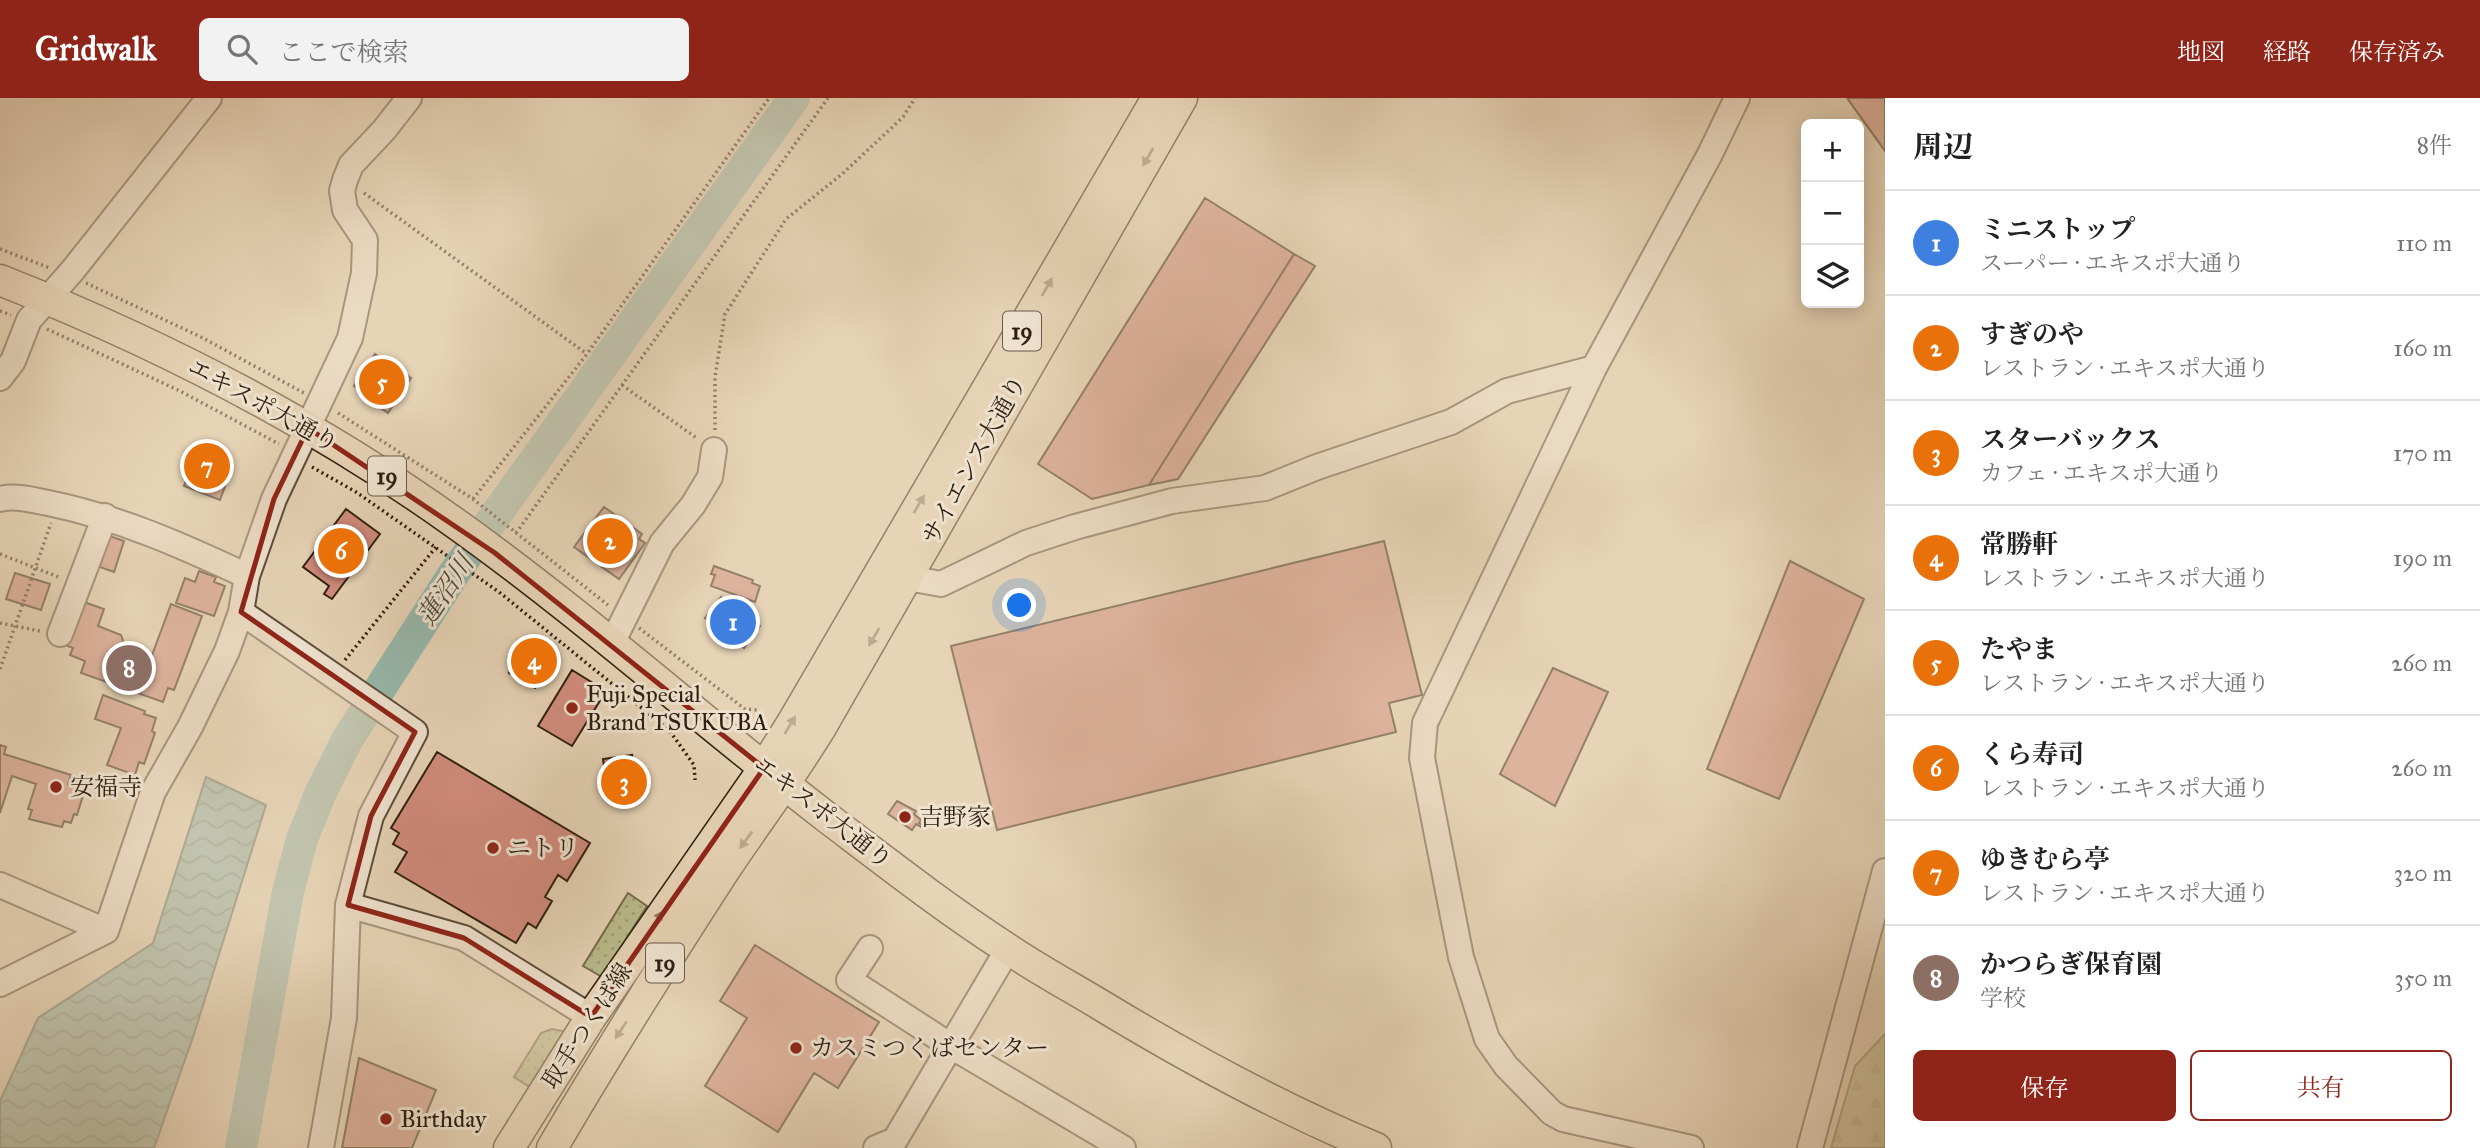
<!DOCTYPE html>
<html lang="ja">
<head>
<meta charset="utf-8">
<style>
  :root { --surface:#fff; --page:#f2f2f2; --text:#222; --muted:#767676; --line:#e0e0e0; --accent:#8f2418 }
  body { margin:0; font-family:"IM FELL Great Primer","Noto Serif JP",serif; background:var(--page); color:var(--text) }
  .controls { position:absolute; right:21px; top:21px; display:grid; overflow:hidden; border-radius:10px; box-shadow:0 4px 18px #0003 }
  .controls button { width:63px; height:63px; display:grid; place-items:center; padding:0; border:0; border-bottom:2px solid var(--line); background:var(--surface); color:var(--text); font:35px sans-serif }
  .you { position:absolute; left:1020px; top:508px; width:24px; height:24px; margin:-18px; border:5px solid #fff; border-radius:50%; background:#1a73e8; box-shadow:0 0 0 10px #1a73e833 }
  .badge { display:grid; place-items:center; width:46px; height:46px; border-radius:50%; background:var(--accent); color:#fff; font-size:23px; font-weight:700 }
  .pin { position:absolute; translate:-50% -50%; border:4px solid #fff; box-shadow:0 2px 7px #0006 }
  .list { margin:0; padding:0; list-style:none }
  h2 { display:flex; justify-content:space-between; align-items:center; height:91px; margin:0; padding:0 28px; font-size:30px }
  h2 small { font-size:23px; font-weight:400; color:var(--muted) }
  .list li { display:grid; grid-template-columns:46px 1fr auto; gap:21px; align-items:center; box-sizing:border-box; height:105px; padding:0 28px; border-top:2px solid var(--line) }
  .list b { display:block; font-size:26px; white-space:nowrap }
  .list p { margin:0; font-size:23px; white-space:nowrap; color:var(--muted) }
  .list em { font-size:23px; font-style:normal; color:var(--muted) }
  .actions { display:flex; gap:14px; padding:21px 28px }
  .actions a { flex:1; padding:16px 0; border:2px solid var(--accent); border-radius:10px; text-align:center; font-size:24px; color:var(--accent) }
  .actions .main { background:var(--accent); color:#fff }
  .icon { flex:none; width:38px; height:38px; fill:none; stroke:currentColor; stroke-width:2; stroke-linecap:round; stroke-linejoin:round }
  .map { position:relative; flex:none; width:1885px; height:1050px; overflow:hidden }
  header { display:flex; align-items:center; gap:42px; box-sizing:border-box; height:98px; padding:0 35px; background:var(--accent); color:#fff }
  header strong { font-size:33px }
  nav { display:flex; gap:38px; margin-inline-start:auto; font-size:24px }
  .search { width:490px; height:63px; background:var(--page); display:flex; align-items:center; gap:18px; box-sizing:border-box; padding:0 24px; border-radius:10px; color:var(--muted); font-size:26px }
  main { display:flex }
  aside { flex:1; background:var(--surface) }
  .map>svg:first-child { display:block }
  .grass { fill:url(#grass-dots); stroke:#746c4d; stroke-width:2 }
  .forest { fill:url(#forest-firs); stroke:#746c4d; stroke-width:2 }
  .water { fill:url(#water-waves); stroke:#6d7a6d; stroke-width:2 }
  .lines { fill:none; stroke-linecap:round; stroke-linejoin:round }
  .river { stroke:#97b8ac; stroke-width:32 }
  .building { fill:#d28c7e; stroke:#2e1e0f; stroke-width:2 }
  .minor-casing { stroke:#5c4c39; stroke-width:28 }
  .major-casing { stroke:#2e1e0f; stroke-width:33 }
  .path { stroke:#2e1e0f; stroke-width:3.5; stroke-dasharray:2 3.5; stroke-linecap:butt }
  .minor { stroke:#efe3d0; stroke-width:24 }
  .major { stroke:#e7d4b7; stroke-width:30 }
  .oneway { fill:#8a7963 }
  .marked { fill:none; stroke:#8f2418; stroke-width:5; stroke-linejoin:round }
  .poi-dot { fill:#8f2418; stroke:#efe3d0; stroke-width:2.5 }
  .labels { text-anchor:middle; stroke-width:6; stroke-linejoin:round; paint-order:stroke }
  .shield { fill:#efe3d0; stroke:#685949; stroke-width:2 }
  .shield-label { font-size:23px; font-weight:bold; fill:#2e1e0f }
  .street-label { font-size:24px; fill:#2e1e0f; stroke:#efe3d0 }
  .poi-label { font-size:24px; fill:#2e1e0f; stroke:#efe3d0; text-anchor:start }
  .water-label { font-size:26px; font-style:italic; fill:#4e4c3e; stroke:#efe3d0 }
</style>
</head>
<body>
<header>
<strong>Gridwalk</strong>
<div class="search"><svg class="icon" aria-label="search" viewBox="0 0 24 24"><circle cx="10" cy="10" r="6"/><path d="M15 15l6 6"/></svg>ここで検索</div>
<nav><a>地図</a><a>経路</a><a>保存済み</a></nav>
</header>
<main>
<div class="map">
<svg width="1885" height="1050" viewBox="0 0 1885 1050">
  <defs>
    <pattern id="grass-dots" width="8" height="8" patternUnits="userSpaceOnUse" patternTransform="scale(1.75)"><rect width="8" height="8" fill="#babb8b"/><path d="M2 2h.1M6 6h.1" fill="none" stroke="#a0a077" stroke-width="1.8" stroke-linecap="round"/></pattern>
    <pattern id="forest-firs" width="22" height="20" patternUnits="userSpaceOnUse" patternTransform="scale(1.75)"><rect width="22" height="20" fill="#babb8b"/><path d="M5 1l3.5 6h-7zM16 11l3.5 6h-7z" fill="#a0a077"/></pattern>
    <pattern id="water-waves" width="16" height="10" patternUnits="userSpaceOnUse" patternTransform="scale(1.75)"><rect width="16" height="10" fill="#97b8ac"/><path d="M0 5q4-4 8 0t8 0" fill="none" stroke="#7c958a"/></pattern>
  </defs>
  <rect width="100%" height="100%" fill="#e7d4b7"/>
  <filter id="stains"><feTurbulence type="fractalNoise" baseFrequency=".00286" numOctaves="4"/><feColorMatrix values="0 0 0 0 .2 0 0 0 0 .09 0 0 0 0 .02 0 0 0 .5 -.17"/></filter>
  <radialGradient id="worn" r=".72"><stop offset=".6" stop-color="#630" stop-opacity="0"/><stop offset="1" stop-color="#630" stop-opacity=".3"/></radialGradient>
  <!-- grass -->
  <path class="grass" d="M628,795L647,808L602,879L583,868Z
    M552,931L566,934L531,990L514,979L541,935Z"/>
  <!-- forest -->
  <path class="forest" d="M1885,936V1050H1831L1855,968Z"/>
  <!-- water -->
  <path class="water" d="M206,679L266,707L194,936L154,1050H0V1003L38,920L153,845Z"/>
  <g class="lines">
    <!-- river -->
    <path class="river" d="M241,1050L288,794L302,741L321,694L347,642L455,474L794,0"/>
  </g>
  <!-- building -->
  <path class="building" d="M1847,0H1885V53Z
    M1205,100L1294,156L1149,387L1092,401L1038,366Z
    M1294,156L1315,168L1178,381L1149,387Z
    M375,256L411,280L388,315L370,303L372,300L354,288Z
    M200,347L227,357L218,379L227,383L220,402L184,388Z
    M604,409L642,436L639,441L645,445L619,481L574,449Z
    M346,411L380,436L332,501L324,496L329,488L303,469Z
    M104,436L124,443L114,474L94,467Z
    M1384,443L1422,597L1389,605L1396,634L997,732L951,548Z
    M1790,463L1864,501L1779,701L1707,671Z
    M714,468L753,482L752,485L760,488L755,504L711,488L715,477L711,476Z
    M199,473L216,479L214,484L225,488L214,518L176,505L185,480L195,484Z
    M15,475L50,486L41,512L6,501Z
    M721,499L760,528L744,550L705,520Z
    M81,503L104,511L98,528L121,537L123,543L119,554L121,558L148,568L171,506L202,518L174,592L168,590L163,604L81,575L85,563L70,557L73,550L65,547Z
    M528,542L554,557L548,568L552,571L544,585L539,583L535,590L509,575Z
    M1553,570L1608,594L1555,708L1500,676Z
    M572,572L606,593L572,648L538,628Z
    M103,597L145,613L144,616L156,620L152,633L155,635L144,666L139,664L135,677L107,667L121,630L95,621Z
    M0,647L6,649L4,656L71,677L68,686L85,691L77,717L74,716L71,725L64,723L62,729L29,721L32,712L28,711L36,686L12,678L0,715Z
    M437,654L590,745L567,783L558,777L545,799L552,803L536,830L528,825L516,845L395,774L407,754L393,746L399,735L391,730Z
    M632,657L637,695L618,698L617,693L613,694L610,675H605L603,661Z
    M897,703L916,713L914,716L921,722L919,725L923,727L921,729L916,726L912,732L888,716Z
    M755,847L879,924L838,990L814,975L778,1034L705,988L747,920L720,903Z
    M359,960L436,992L412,1050H342Z"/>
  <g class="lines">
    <defs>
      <path id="minor" d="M0,280L13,263L29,222L73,172L209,0
        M0,401C15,397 33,402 48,405C118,419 183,448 247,478L241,514L227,553L190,629L153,694L106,833L0,886
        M891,469L908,480L941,486L1026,445L1075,429L1172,403L1265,390L1317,369L1451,324L1507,293L1594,270
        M247,478L274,401L350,240L364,175L365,142L345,112L342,93L345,82L351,67L384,32L409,0
        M241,514L415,634L371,718L348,807L344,920L321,1050
        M60,536L105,418
        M611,547L662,445L693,407L710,379L714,352
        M0,787L106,833
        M348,807L464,840L591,919
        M870,850L849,882L951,948L1123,1050
        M876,1050L895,1042L1008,851
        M1691,1050L1563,1021L1552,1015L1506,968L1487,941L1461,859L1422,660L1425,625L1594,270L1710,56L1737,0
        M1810,1050L1885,773"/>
      <path id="major" d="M0,182C160,245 315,325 455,425C584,517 703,624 829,721C887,765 946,811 1008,851C1038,871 1069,888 1099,906C1188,960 1280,1010 1376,1050
        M509,1050L591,919L764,670L792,625L1157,0
        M552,1050C607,956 665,864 724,773C756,725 790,680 820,631L1182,0"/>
    </defs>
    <!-- minor casing -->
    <use href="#minor" class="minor-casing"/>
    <!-- major casing -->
    <use href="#major" class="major-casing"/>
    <!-- path -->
    <path class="path" d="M364,95L587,256
      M0,151L50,170
      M86,185L201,239L304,295
      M0,213L11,217
      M47,231L178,292L279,346
      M622,287L698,341
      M338,315L473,401L608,507
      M715,332V279L725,216L786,121L841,77L903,19L915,0
      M312,369L356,394L499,494L669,632L694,667L695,682
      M473,401L587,256L769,0
      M516,435L828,0
      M0,456L61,480
      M0,525L40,533
      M639,530L745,611L757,612
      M345,562L436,449
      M0,571L51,425"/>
    <!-- minor -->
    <use href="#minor" class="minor"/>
    <!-- major -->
    <use href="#major" class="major"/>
  </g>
  <!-- one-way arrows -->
  <defs><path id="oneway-solid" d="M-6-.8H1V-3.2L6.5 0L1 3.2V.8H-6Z" transform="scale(1.75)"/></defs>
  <g class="oneway">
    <use href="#oneway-solid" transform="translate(1148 59) rotate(120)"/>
    <use href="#oneway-solid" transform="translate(1047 189) rotate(-60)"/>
    <use href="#oneway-solid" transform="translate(919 406) rotate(-60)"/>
    <use href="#oneway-solid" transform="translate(874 539) rotate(120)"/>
    <use href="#oneway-solid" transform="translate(790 627) rotate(-59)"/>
    <use href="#oneway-solid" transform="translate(746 742) rotate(126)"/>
    <use href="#oneway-solid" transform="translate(657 822) rotate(-56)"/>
    <use href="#oneway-solid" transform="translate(621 932) rotate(123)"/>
  </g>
  <!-- marked area -->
  <path d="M0 0H1885V1050H0ZM308,330L495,455L764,670L591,919L464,840L348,807L371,718L415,634L241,514L274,401Z" fill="#e7d4b7" fill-opacity=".55" fill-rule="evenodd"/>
  <path class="marked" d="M308,330L495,455L764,670L591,919L464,840L348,807L371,718L415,634L241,514L274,401Z"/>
  <!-- markers -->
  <g class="poi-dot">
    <circle cx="572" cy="610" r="7"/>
    <circle cx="56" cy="689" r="7"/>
    <circle cx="905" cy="719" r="7"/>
    <circle cx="493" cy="750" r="7"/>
    <circle cx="796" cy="950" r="7"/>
    <circle cx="386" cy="1021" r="7"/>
  </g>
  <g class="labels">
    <!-- shield labels -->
    <g class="shield">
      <rect x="1003" y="213.5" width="38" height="39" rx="5"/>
      <rect x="368" y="358.5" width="38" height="39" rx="5"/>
      <rect x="646" y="845.5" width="38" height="39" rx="5"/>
    </g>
    <g class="shield-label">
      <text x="1022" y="241">19</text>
      <text x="387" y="386">19</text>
      <text x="665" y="873">19</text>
    </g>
    <!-- street labels -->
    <g class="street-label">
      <text transform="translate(263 307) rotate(29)" y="8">エキスポ大通り</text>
      <text transform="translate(974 362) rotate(-61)" y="8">サイエンス大通り</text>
      <text transform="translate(823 714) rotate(38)" y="8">エキスポ大通り</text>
      <text transform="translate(587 928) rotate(-57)" y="8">取手つくば線</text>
    </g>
    <!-- poi labels -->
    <g class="poi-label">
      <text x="586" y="604">Fuji Special<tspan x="586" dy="28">Brand TSUKUBA</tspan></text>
      <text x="70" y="697">安福寺</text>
      <text x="919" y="727">吉野家</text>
      <text x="507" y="758">ニトリ</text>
      <text x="810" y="958">カスミつくばセンター</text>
      <text x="400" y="1029">Birthday</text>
    </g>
    <!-- water labels -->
    <g class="water-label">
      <text transform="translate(445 492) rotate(-56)" y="9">蓮沼川</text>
    </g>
  </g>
  <rect width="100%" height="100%" filter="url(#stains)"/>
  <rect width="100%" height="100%" fill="url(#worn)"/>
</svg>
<div class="controls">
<button>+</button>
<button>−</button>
<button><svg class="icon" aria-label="layers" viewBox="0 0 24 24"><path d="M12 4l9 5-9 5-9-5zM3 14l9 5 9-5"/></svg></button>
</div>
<div class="you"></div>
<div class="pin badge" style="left:733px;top:524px;background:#3f7fe0">1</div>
<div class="pin badge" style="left:610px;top:443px;background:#e8710a">2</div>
<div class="pin badge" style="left:624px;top:684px;background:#e8710a">3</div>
<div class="pin badge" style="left:534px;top:563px;background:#e8710a">4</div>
<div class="pin badge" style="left:382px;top:284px;background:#e8710a">5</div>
<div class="pin badge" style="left:341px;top:453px;background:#e8710a">6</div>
<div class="pin badge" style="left:207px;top:368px;background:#e8710a">7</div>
<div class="pin badge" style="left:129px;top:570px;background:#8d6e63">8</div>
</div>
<aside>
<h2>周辺<small>8件</small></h2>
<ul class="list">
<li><span class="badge" style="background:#3f7fe0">1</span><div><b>ミニストップ</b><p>スーパー · エキスポ大通り</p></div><em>110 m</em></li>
<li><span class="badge" style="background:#e8710a">2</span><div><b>すぎのや</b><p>レストラン · エキスポ大通り</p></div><em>160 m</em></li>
<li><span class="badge" style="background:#e8710a">3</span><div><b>スターバックス</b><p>カフェ · エキスポ大通り</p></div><em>170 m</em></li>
<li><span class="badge" style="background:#e8710a">4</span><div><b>常勝軒</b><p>レストラン · エキスポ大通り</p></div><em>190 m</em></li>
<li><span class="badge" style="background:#e8710a">5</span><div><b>たやま</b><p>レストラン · エキスポ大通り</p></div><em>260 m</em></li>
<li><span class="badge" style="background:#e8710a">6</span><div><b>くら寿司</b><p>レストラン · エキスポ大通り</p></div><em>260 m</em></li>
<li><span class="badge" style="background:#e8710a">7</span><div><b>ゆきむら亭</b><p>レストラン · エキスポ大通り</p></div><em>320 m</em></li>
<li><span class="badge" style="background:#8d6e63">8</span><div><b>かつらぎ保育園</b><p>学校</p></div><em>350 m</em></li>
</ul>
<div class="actions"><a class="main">保存</a><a>共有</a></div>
</aside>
</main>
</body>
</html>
